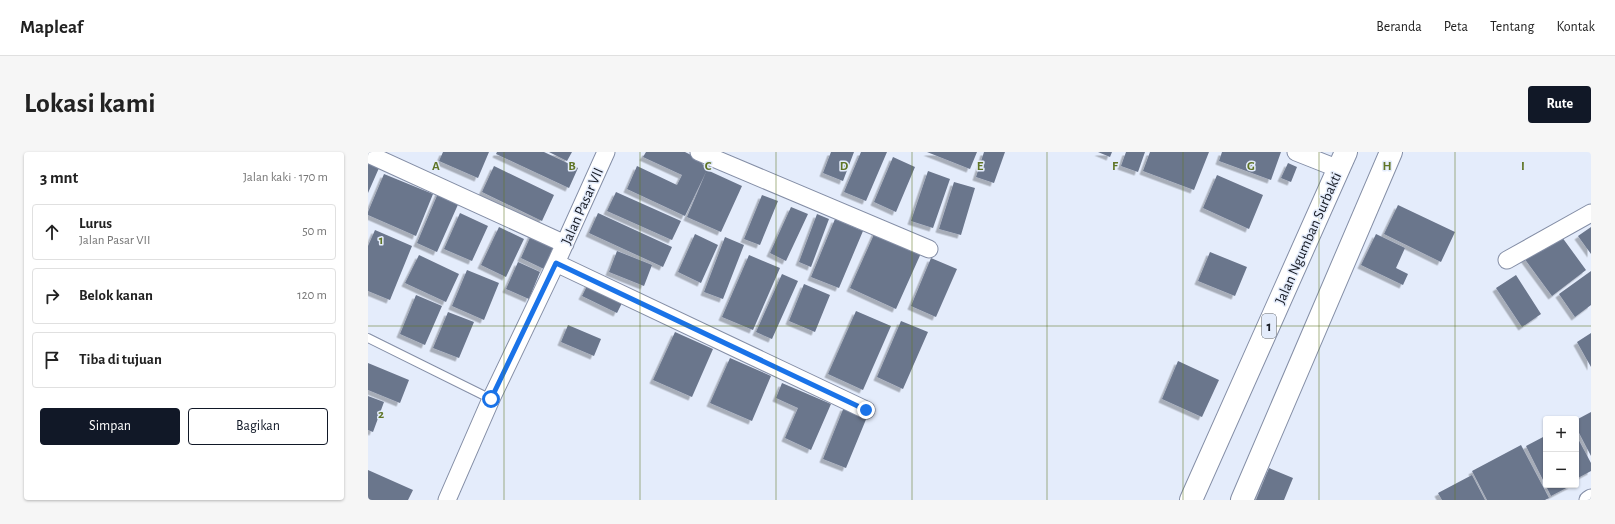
<!DOCTYPE html>
<html lang="id">
<head>
<meta charset="utf-8">
<style>
  :root { --surface:#fff; --page:#f6f6f6; --text:#222; --muted:#767676; --line:#e0e0e0; --accent:#111827 }
  body { margin:0; font-family:"Alegreya Sans",sans-serif; background:var(--page); color:var(--text) }
  .controls { position:absolute; right:12px; bottom:12px; display:grid; overflow:hidden; border-radius:4px; box-shadow:0 1px 3px #0004 }
  .controls button { width:36px; height:36px; display:grid; place-items:center; padding:0; border:0; border-bottom:1px solid var(--line); background:var(--surface); color:var(--text); font:20px sans-serif }
  .stop { position:absolute; width:12px; height:12px; margin:-9px; border:3px solid #1a73e8; border-radius:50%; background:#fff }
  .stop.end { background:#1a73e8; border-color:#fff; box-shadow:0 1px 4px #0008 }
  .list { margin:0; padding:0; list-style:none }
  h2 { display:flex; justify-content:space-between; align-items:center; height:52px; margin:0; padding:0 16px; font-size:17px }
  h2 small { font-size:13px; font-weight:400; color:var(--muted) }
  .list li { display:grid; grid-template-columns:26px 1fr auto; gap:12px; align-items:center; box-sizing:border-box; height:56px; margin:0 8px 8px; padding:0 8px; border:1px solid var(--line); border-radius:4px }
  .list b { display:block; font-size:15px; white-space:nowrap }
  .list p { margin:0; font-size:13px; white-space:nowrap; color:var(--muted) }
  .list em { font-size:13px; font-style:normal; color:var(--muted) }
  .actions { display:flex; gap:8px; padding:12px 16px }
  .actions a { flex:1; padding:9px 0; border:1px solid var(--accent); border-radius:4px; text-align:center; font-size:14px; color:var(--accent) }
  .actions .main { background:var(--accent); color:#fff }
  .icon { flex:none; width:22px; height:22px; fill:none; stroke:currentColor; stroke-width:2; stroke-linecap:round; stroke-linejoin:round }
  .map { position:relative; flex:none; width:1223px; height:348px; overflow:hidden; border-radius:4px }
  header { display:flex; align-items:center; gap:24px; box-sizing:border-box; height:56px; padding:0 20px; background:var(--surface); border-bottom:1px solid var(--line) }
  header strong { font-size:19px }
  nav { display:flex; gap:22px; margin-inline-start:auto; font-size:14px }
  .intro { display:flex; align-items:center; justify-content:space-between; box-sizing:border-box; height:96px; padding:0 24px }
  h1 { margin:0; font-size:28px }
  .button { padding:10px 18px; border-radius:4px; background:var(--accent); color:#fff; font-size:14px; font-weight:700 }
  main { display:flex; gap:24px; padding:0 24px }
  aside { flex:1; background:var(--surface); border-radius:4px; box-shadow:0 1px 3px #0004 }
  .map>svg:first-child { display:block }
  .building { fill:#6b768c; filter:url(#shadow) }
  .lines { fill:none; stroke-linecap:round; stroke-linejoin:round }
  .service-casing { stroke:#848ea6; stroke-width:10 }
  .minor-casing { stroke:#848ea6; stroke-width:19 }
  .trunk-casing { stroke:#848ea6; stroke-width:24 }
  .service { stroke:#fff; stroke-width:8 }
  .minor { stroke:#fff; stroke-width:17 }
  .trunk { stroke:#fff; stroke-width:22 }
  .route { stroke:#1a73e8; stroke-width:5 }
  .grid { fill:none; stroke:#5f7526; stroke-width:1; stroke-opacity:0.55 }
  .labels { text-anchor:middle; stroke-width:3; stroke-linejoin:round; paint-order:stroke }
  .shield { fill:#e4ecfb; stroke:#545a64; stroke-width:1 }
  .shield-label { font-size:14px; font-weight:bold; fill:#171b24 }
  .street-label { font-size:15px; fill:#171b24; stroke:#e4ecfb }
  .grid-label { font-size:13px; text-anchor:middle; font-weight:bold; fill:#5f7526; stroke:#e4ecfb; stroke-width:3; stroke-linejoin:round; paint-order:stroke }
</style>
</head>
<body>
<header>
<strong>Mapleaf</strong>
<nav><a>Beranda</a><a>Peta</a><a>Tentang</a><a>Kontak</a></nav>
</header>
<div class="intro"><h1>Lokasi kami</h1><a class="button">Rute</a></div>
<main>
<aside>
<h2>3 mnt<small>Jalan kaki · 170 m</small></h2>
<ul class="list">
<li><svg class="icon" aria-label="ahead" viewBox="0 0 24 24"><path d="M12 20V5M6 11l6-6 6 6"/></svg><div><b>Lurus</b><p>Jalan Pasar VII</p></div><em>50 m</em></li>
<li><svg class="icon" aria-label="right" viewBox="0 0 24 24"><path d="M7 20v-9h11M14 6l5 5-5 5"/></svg><div><b>Belok kanan</b></div><em>120 m</em></li>
<li><svg class="icon" aria-label="arrive" viewBox="0 0 24 24"><path d="M6 21V4h12l-3 4 3 4H6"/></svg><div><b>Tiba di tujuan</b></div></li>
</ul>
<div class="actions"><a class="main">Simpan</a><a>Bagikan</a></div>
</aside>
<div class="map">
<svg width="1223" height="348" viewBox="0 0 1223 348">
  <defs>
    <filter id="shadow"><feDropShadow dx="-3.5" dy="3.5" stdDeviation="0" flood-color="#0004"/></filter>
  </defs>
  <rect width="100%" height="100%" fill="#e4ecfb"/>
  <!-- building -->
  <path class="building" d="M75,0H121L110,26L71,9Z
    M129,0H176L210,16L201,36L128,2Z
    M181,0H204L199,9Z
    M278,0H317L335,9L334,12L341,15L339,18L374,34L353,80L319,65L338,20L317,64L259,37L269,14L309,33L314,23L275,5Z
    M463,0H486L475,29L455,21Z
    M493,0H519L498,49L476,40Z
    M559,0H609L602,17Z
    M616,0H637L626,31L608,25Z
    M730,0H744L742,5Z
    M758,0H777L770,20L753,14Z
    M782,0H841L826,38L775,19Z
    M854,0H913L903,28L851,9Z
    M525,5L547,15L528,60L506,50Z
    M0,11L11,16L0,41Z
    M920,11L929,15L923,30L913,26Z
    M126,14L186,43L174,69L114,40Z
    M560,19L582,27L565,76L543,69Z
    M16,22L65,42L48,84L0,63V60Z
    M849,23L895,43L881,77L835,56Z
    M586,30L607,36L593,83L571,77Z
    M71,39L92,48L69,100L49,91Z
    M248,40L313,69L304,88L239,59Z
    M394,43L410,49L392,93L376,87Z
    M1030,53L1087,80L1073,110L1016,82Z
    M423,55L440,62L418,109L402,101Z
    M92,61L120,74L104,109L76,97Z
    M230,61L304,95L295,115L221,81Z
    M449,62L461,67L443,115L431,110Z
    M467,67L495,79L471,136L443,125Z
    M131,75L156,87L138,125L113,113Z
    M1223,75V102L1210,84Z
    M7,78L44,94L22,148L0,139V94Z
    M508,78L554,99L528,157L482,136Z
    M164,81L187,91L176,117L153,106Z
    M1191,81L1218,118L1184,144L1156,106Z
    M327,82L350,93L333,131L310,120Z
    M1008,82L1037,96L1028,116L1040,122L1035,133L993,113Z
    M357,85L376,93L355,147L336,140Z
    M249,99L284,113L276,134L241,120Z
    M842,100L879,115L867,144L830,129Z
    M51,103L91,122L78,150L37,131Z
    M381,103L412,116L385,178L354,165Z
    M563,106L589,117L568,165L543,154Z
    M150,110L172,120L161,147L138,137Z
    M99,118L131,131L116,168L84,154Z
    M1223,119V153L1207,165L1191,142Z
    M414,122L430,129L404,187L388,180Z
    M1148,123L1173,162L1154,175L1128,136Z
    M221,130L256,147L249,161L214,144Z
    M436,132L462,143L447,180L421,169Z
    M48,143L74,154L57,193L32,182Z
    M488,159L523,174L495,238L460,222Z
    M80,160L106,170L91,206L65,196Z
    M533,169L560,180L535,237L509,225Z
    M200,173L233,187L226,204L193,190Z
    M307,180L345,197L324,245L285,228Z
    M1223,181V215L1209,190Z
    M362,206L403,224L384,269L342,251Z
    M810,209L851,228L834,265L794,247Z
    M0,211L41,228L32,251L0,238Z
    M414,231L463,252L443,298L417,286L430,256L408,246Z
    M0,244L16,250L5,280L0,278Z
    M476,255L499,265L478,316L455,307Z
    M1223,260V304L1208,275V268Z
    M1208,283L1223,311V319L1208,327Z
    M1177,284L1178,333H1204L1183,344L1158,294Z
    M1153,293L1181,346L1177,348H1119L1104,319Z
    M901,316L925,326L916,348H888Z
    M0,318L45,338L40,348H0Z
    M1104,323L1117,348H1074L1070,341Z"/>
  <g class="lines">
    <defs>
      <path id="service" d="M0,186L123,247"/>
      <path id="minor" d="M331,0L561,97
        M928,0L971,17
        M0,2L197,92
        M1139,108L1223,61
        M188,111L498,258
        M79,348L123,247L188,111L238,0
        M1220,348L1223,346"/>
      <path id="trunk" d="M823,348L978,0
        M874,348L1023,0"/>
    </defs>
    <!-- service casing -->
    <use href="#service" class="service-casing"/>
    <!-- minor casing -->
    <use href="#minor" class="minor-casing"/>
    <!-- trunk casing -->
    <use href="#trunk" class="trunk-casing"/>
    <!-- service -->
    <use href="#service" class="service"/>
    <!-- minor -->
    <use href="#minor" class="minor"/>
    <!-- trunk -->
    <use href="#trunk" class="trunk"/>
  </g>
  <g class="lines">
    <!-- route -->
    <path class="route" d="M123,247L188,111L498,258"/>
  </g>
  <!-- grid -->
  <path class="grid" d="M136,0V348M272,0V348M408,0V348M544,0V348M679,0V348M815,0V348M951,0V348M1087,0V348M0,174H1223"/>
  <g class="labels">
    <!-- shield labels -->
    <rect class="shield" x="894" y="162" width="14" height="24" rx="3"/>
    <g class="shield-label">
      <text x="901" y="179">1</text>
    </g>
    <!-- street labels -->
    <g class="street-label">
      <text transform="translate(214 54) rotate(-66)" y="5">Jalan Pasar VII</text>
      <text transform="translate(940 86) rotate(-66)" y="5">Jalan Ngumban Surbakti</text>
    </g>
  </g>
  <g class="grid-label">
    <text x="68" y="18">A</text>
    <text x="204" y="18">B</text>
    <text x="340" y="18">C</text>
    <text x="476" y="18">D</text>
    <text x="612" y="18">E</text>
    <text x="747" y="18">F</text>
    <text x="883" y="18">G</text>
    <text x="1019" y="18">H</text>
    <text x="1155" y="18">I</text>
    <text x="13" y="92">1</text>
    <text x="13" y="266">2</text>
  </g>
</svg>
<div class="controls">
<button>+</button>
<button>−</button>
</div>
<div class="stop" style="left:123px;top:247px"></div>
<div class="stop end" style="left:498px;top:258px"></div>
</div>
</main>
</body>
</html>
